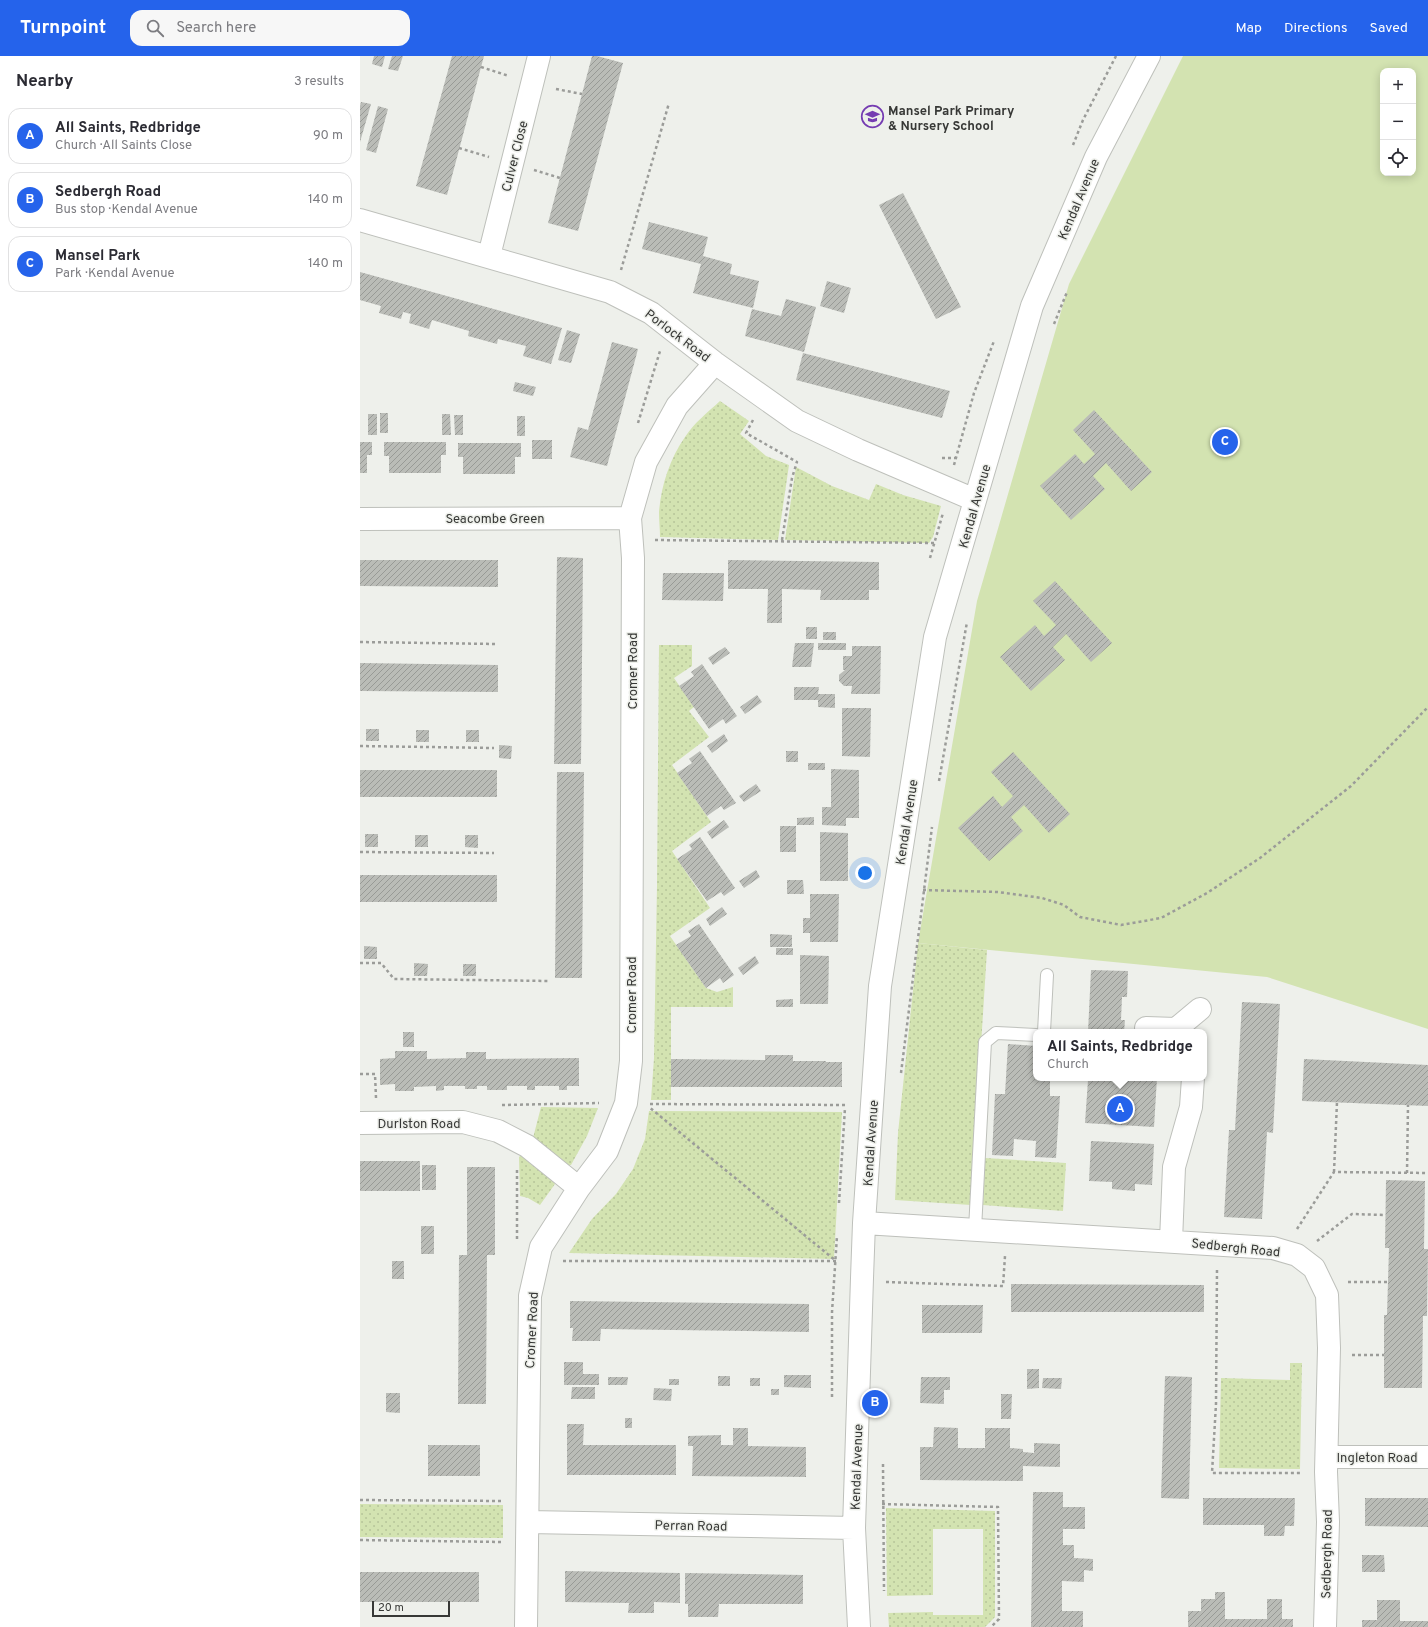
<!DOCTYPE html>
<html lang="en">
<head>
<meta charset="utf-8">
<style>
  :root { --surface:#fff; --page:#f7f7f7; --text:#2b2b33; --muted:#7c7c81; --line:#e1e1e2; --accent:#2563eb }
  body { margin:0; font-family:Overpass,sans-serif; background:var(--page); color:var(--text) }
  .controls { position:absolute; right:12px; top:12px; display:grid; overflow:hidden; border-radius:8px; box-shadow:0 2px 10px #0003 }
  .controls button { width:36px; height:36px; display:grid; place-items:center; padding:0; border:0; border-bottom:1px solid var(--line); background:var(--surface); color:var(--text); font:20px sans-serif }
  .scale { position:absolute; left:12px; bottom:10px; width:78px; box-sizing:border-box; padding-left:4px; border:2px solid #373836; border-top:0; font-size:11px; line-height:14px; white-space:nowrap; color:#373836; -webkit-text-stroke:3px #eef0eb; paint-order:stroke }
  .you { position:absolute; left:505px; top:817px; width:14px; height:14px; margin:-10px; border:3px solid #fff; border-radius:50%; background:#1a73e8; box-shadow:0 0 0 6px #1a73e833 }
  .badge { display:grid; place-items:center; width:26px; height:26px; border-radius:50%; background:var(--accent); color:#fff; font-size:13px; font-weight:700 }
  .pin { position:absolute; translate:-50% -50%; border:2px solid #fff; box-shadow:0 1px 4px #0006 }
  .popup { position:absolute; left:673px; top:973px; width:174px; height:52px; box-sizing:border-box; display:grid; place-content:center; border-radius:8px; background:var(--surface); filter:drop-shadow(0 1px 3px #0005); font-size:13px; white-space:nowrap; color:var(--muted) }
  .popup b { font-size:15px; color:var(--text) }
  .popup::after { content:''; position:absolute; left:50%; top:100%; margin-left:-8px; border:8px solid transparent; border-top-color:var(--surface) }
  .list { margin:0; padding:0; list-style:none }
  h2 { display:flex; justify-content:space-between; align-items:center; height:52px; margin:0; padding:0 16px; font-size:17px }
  h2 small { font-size:13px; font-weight:400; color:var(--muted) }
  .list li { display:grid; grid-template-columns:26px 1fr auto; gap:12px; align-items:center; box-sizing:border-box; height:56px; margin:0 8px 8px; padding:0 8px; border:1px solid var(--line); border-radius:12px }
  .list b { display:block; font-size:15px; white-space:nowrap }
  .list p { margin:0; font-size:13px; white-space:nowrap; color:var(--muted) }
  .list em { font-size:13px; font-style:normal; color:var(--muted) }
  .icon { flex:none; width:22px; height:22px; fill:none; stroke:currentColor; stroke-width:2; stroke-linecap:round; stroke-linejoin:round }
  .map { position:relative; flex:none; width:1068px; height:1571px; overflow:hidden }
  header { display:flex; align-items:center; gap:24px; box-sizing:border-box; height:56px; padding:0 20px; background:var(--accent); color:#fff }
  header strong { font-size:19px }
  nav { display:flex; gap:22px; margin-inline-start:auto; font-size:14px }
  .search { width:280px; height:36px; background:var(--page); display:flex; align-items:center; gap:10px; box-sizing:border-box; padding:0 14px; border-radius:12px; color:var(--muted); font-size:15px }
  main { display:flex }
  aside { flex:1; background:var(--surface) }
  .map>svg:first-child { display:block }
  .grass { fill:url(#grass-dots) }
  .park { fill:#d3e3b1; fill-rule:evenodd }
  .building { fill:url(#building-hatch) }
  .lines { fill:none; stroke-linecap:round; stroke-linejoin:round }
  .service-casing { stroke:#bec0bb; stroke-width:14 }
  .minor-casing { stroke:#bec0bb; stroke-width:24 }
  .path { stroke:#9b9c99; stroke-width:2.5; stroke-dasharray:3 3; stroke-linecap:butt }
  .service { stroke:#fff; stroke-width:12 }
  .minor { stroke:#fff; stroke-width:22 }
  .labels { text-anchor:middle; stroke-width:3; stroke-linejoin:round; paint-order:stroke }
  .poi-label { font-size:13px; font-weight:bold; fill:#373836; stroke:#eef0eb; text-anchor:start }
  .street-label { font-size:13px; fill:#373836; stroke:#eef0eb }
</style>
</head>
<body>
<header>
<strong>Turnpoint</strong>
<div class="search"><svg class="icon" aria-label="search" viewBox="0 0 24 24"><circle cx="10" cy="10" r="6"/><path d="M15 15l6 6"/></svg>Search here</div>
<nav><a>Map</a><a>Directions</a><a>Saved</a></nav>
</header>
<main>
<aside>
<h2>Nearby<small>3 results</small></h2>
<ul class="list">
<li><span class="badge">A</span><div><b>All Saints, Redbridge</b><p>Church · All Saints Close</p></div><em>90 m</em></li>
<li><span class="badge">B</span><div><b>Sedbergh Road</b><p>Bus stop · Kendal Avenue</p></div><em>140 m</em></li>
<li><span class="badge">C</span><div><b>Mansel Park</b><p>Park · Kendal Avenue</p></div><em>140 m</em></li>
</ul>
</aside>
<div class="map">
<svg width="1068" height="1571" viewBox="0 0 1068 1571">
  <defs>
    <pattern id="grass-dots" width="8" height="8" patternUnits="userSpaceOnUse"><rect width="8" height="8" fill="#d3e3b1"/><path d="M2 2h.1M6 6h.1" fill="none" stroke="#b6c499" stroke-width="1.8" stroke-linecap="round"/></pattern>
    <pattern id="building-hatch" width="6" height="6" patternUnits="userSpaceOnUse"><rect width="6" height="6" fill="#babcb7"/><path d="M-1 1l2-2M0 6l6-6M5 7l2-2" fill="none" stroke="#989a96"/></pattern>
  </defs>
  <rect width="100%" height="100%" fill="#eef0eb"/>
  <!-- grass -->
  <path class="grass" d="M360,345L389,365L380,378L406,400L429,409L418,484L300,481C300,473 299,465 299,456C301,430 310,402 325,381C334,367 348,356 360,345Z
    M436,411L472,430L509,444L516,428L543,439L581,450L573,481L569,487L425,484Z
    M299,589H332V610L314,622L334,651L329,655L349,681L312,709L351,766L312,795L350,852L310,880L346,932L357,936L373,931V951H311V1044H291L294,1002L297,829Z
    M558,887L627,894L611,1149L535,1144L538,1077Z
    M181,1051L238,1052L227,1080L211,1109H205L173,1082Z
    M289,1055L482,1056L474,1203L209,1197L232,1163L256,1138L273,1113L285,1083Z
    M162,1098L186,1116L195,1128L180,1149L168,1142L160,1140L159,1101Z
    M625,1102L706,1107L703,1155L623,1149Z
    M930,1307H942L940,1413L859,1412L861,1322L930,1324Z
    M0,1448L143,1449V1482L0,1481Z
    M526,1452L635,1455V1561L625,1571H529L528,1557L573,1556V1559H623V1473H573V1539L527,1540Z"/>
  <!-- park -->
  <path class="park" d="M823,0H1068V973L907,921L558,887L617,545L709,228ZM1023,15H1053V117H1023Z"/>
  <!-- building -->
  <path class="building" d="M14,0H25L22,11L12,8Z
    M32,0H43L38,15L28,13Z
    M92,0H124L87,139L56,130Z
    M232,0H237L263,7L218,175L188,167Z
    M1,46L11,48L0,86V50Z
    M18,50L28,53L16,97L6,94Z
    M543,137L601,251L576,263L519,149Z
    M289,166L348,181L343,200L372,208L370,218L399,225L393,252L333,237L341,208L282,193Z
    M0,216L202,272L191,308L163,300L166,290L138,283L137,288L108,280L109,275L72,264L69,273L49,267L51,258L43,256L41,263L19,257L21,250L0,244Z
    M467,225L491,232L484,257L460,250Z
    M426,243L456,251L444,296L385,280L392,253L421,260Z
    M207,274L220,278L211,307L198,304Z
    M252,286L278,293L247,410L210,401L218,371L228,374Z
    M443,297L590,335L582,362L436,324Z
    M155,326L176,331L173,340L153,335Z
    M734,354L792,416L771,435L746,407L733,420L745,433L711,464L680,430L715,398L724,408L735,398L713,374Z
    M20,357H28V377H20Z
    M8,358H17V379H8Z
    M82,358H90L91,379H82Z
    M94,359H103V379H95Z
    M157,360H165V380H157Z
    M172,384H192V403H172Z
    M0,386H12V399H7V417H0Z
    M24,386H86V399H81V417H29V400H24Z
    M98,387H161V401H155V418H103V401H98Z
    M197,501L223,502L221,708H194Z
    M0,504H138V531L0,530Z
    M368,504L519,506V534H509V544H460L461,534L422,533V567H407L408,533H368Z
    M303,517H364L363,545L302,544Z
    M695,525L752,587L731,606L706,578L693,591L705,604L671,635L640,601L675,569L684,580L696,569L673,545Z
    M446,571H457V583H446Z
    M463,576H476V584H463Z
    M435,587H454L451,611H432Z
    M458,587H486V594H458Z
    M492,590H521L520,638H491L492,630H484L479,625V619L485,614H483V600H492Z
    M365,591L370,597L353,609L348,602Z
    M0,607L138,609V636L0,635Z
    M342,608L377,660L366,668L363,663L349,673L319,630L334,620L331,616Z
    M434,631H459L458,638H475V652L458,651V644H434Z
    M397,639L402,646L385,658L380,651Z
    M482,652H511L510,701L482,700Z
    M6,673H19V685H6Z
    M56,674H69V686H56Z
    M106,674H119V686H106Z
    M364,678L368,685L352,697L347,690Z
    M139,689L152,690L151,703L139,702Z
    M340,695L376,747L364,754L361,750L347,760L317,717L332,707L329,703Z
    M426,695H438V706H426Z
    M653,696L710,758L689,777L664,749L651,761L663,775L629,805L598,772L633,740L642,751L653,740L631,716Z
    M448,707H465V714H448Z
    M471,713L499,714V762H486V770L462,769V751H471Z
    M0,714H137V741H0Z
    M197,716H224L222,922H195Z
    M396,728L401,735L384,746L379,740Z
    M454,761V769H437V762Z
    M364,764L369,771L352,783L347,776Z
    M420,770H436V796H420Z
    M460,776L488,777V825H460Z
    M5,778H18V791H5Z
    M55,779H68V791H55Z
    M105,779H118V792L105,791Z
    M340,781L375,832L364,840L361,836L347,845L317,803L332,793L329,789Z
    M396,814L400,821L384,832L379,825Z
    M0,819H137V846H0Z
    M427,824H443L444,838H427Z
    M450,838H479L478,886H450V877H443V862H450Z
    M362,851L367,858L350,870L346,863Z
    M339,868L374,919L363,927L360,922L346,932L316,889L331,880L328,875Z
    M410,878L432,879V891H410Z
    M4,890L17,891V903H4Z
    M416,892H433V899H416Z
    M440,899L469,900L468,948H440Z
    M395,900L399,907L383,919L378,912Z
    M54,907L68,908L67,920H54Z
    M103,908H116V920H103Z
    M731,914L768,915L767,941H762L761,964H765L764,976H728Z
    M433,943V951H416V944Z
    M882,946L920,948L913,1077L907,1076L902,1163L864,1161L869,1074H875Z
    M43,976H54V991H43Z
    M648,988L676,990V1022H690V1040H700L696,1102L675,1101L676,1085L654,1083L653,1100L632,1099L635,1038H645Z
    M35,995H67V1003L106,1002V996H126V1003L219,1002V1030H207V1034H199V1030H175V1034H167V1030H147V1034H127V1030H117V1033H105V1030H84V1034L76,1035V1030L54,1031V1035H35V1028L20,1029V1003L35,1002Z
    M405,999H433V1005H466V1006H482V1031H311V1003L405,1004Z
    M944,1003L1068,1009V1050L942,1045Z
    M719,1022H797L794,1071L725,1067L728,1024L719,1023Z
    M731,1085L794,1088L792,1129L775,1128V1135L752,1133V1126L729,1125Z
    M0,1105H60V1135H0Z
    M62,1109H76V1134H62Z
    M107,1111H135V1199H127L126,1348H98L99,1199H107Z
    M1026,1124L1065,1125L1064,1193H1068L1067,1260H1063L1062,1332H1024V1259H1027L1029,1192H1025Z
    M61,1170H74V1198H61Z
    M32,1205H44V1223H32Z
    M651,1228L844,1229V1256H651Z
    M210,1245L449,1248V1276L241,1273L240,1285H212L213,1272H210Z
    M562,1249H623L622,1277H562Z
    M204,1306H223V1318H239V1329H204Z
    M667,1313H679V1332L667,1333Z
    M424,1319H451V1332L424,1331Z
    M358,1320H370V1330H358Z
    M805,1320L832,1321L829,1443L801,1442Z
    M248,1321H268L267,1329H248Z
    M561,1321H590V1334H584V1348L560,1347Z
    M390,1322H400V1330H390Z
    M683,1322H702L701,1333L682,1332Z
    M309,1323H319V1329H309Z
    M212,1331H235V1343H211Z
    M294,1332L312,1333L311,1345L293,1344Z
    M411,1333H419V1339H411Z
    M26,1337H40V1357L26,1356Z
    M641,1338H652L651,1363H641Z
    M265,1362H272V1372H265Z
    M207,1368H224L223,1389H316V1419H207Z
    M574,1371L598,1372V1392H625V1372H650V1392L663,1393V1396L674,1397V1387L700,1388V1411L663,1410V1425L560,1424V1391H573Z
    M373,1372H388V1390L446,1391V1421L332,1420L333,1390H328V1380L361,1379V1389H373Z
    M68,1389H120V1420H68Z
    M673,1436H703V1451H725V1473H703V1489H714V1502L733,1503V1515L724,1514V1526L702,1525V1555H723V1571H671Z
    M843,1442H935L934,1470H925L924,1480H904V1469H843Z
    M1005,1442H1068V1471L1005,1470Z
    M1002,1499H1024L1025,1516H1002Z
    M205,1515L320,1517V1547L294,1546V1557H268L269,1547L205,1546Z
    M0,1516H119V1546H0Z
    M325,1517L443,1519V1548H359L358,1561H328V1548H325Z
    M855,1536H865V1563H907V1543H922V1563H933V1571H828V1555H841V1543H855Z
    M1017,1544H1040V1565H1068V1571H1002V1564H1017Z"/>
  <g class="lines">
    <defs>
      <path id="service" d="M684,976L687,919
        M615,1173L625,986L636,977L676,979"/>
      <path id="minor" d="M0,164L250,236L291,257L355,307L437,365L498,394L615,444
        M129,200L179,0
        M0,463L270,462
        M786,972L816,973
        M817,976L816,973L840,953
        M0,1067L103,1066L138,1075L167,1090L219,1132
        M504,1167L913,1192L937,1199L954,1212L967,1239L969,1292L966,1416L968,1466L965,1571
        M811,1185L814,1111L831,1051L833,1022
        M967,1401H1068
        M168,1466L494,1472
        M166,1571L170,1240L181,1191L219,1132L247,1095L266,1047L271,1005L273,502L270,462L286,406L317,350L355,307
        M499,1571L494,1472L502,1222L504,1167L520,930L575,581L672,250L736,101L789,0"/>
    </defs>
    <!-- service casing -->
    <use href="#service" class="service-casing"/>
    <!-- minor casing -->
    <use href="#minor" class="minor-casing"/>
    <!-- path -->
    <path class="path" d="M121,11L149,20
      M196,33L222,38
      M713,89L723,64L756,0
      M99,92L129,101
      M174,114L200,122
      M261,214L309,47
      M694,268L707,236
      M393,364L386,377L437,406L432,422L422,484
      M278,367L300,295
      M582,402H595
      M594,409L614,337L634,285
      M295,484L575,487
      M570,502L583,457
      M0,586L136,588
      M0,690L134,692
      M579,725L607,566
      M0,796L134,797
      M563,834L638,836L682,842L704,849L720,861L761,869L801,862L847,837L900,802L991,730L1068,651
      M0,907H21L34,923L190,925
      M541,1017L572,771
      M0,1018H15L16,1042
      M290,1048L486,1049
      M142,1049L239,1047
      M974,1116L977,1046
      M1047,1117L1048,1049
      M479,1147L485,1052
      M937,1173L974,1116L1068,1117
      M157,1183V1114
      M957,1185L992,1158L1025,1159
      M203,1205H476L289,1051
      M857,1214L856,1348L852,1417H941
      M526,1226L643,1230L645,1200
      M988,1226H1028
      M992,1299H1024
      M472,1341V1256L477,1180
      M523,1408L524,1535
      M0,1444L143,1445
      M522,1448L638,1451L639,1563L631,1571
      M0,1484L143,1486"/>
    <!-- service -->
    <use href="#service" class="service"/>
    <!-- minor -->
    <use href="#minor" class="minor"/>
  </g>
  <!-- icons -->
  <defs>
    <symbol id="school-ring" viewBox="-11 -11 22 22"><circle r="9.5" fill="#eef0eb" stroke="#753cb2" stroke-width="1.5"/><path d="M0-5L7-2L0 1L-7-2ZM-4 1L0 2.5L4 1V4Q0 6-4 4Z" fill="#753cb2"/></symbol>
  </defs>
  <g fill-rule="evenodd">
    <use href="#school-ring" x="500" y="48" width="25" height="25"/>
  </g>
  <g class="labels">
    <!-- poi labels -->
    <g class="poi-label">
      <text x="528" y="59">Mansel Park Primary<tspan x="528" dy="15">&amp; Nursery School</tspan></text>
    </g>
    <!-- street labels -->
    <g class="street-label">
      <text transform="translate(154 100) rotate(-76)" y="5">Culver Close</text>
      <text transform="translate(718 143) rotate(-67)" y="5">Kendal Avenue</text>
      <text transform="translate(318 279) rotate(37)" y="5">Porlock Road</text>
      <text transform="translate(614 450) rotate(-74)" y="5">Kendal Avenue</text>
      <text x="135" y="467">Seacombe Green</text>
      <text transform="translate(272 615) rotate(-90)" y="5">Cromer Road</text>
      <text transform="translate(546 766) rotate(-81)" y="5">Kendal Avenue</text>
      <text transform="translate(271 939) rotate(-90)" y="5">Cromer Road</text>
      <text x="59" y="1072">Durlston Road</text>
      <text transform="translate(510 1087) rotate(-86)" y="5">Kendal Avenue</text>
      <text transform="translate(876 1191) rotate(6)" y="5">Sedbergh Road</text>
      <text transform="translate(171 1274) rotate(-87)" y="5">Cromer Road</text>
      <text x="1017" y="1406">Ingleton Road</text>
      <text transform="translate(496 1411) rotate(-88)" y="5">Kendal Avenue</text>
      <text transform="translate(331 1469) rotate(1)" y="5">Perran Road</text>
      <text transform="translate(966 1498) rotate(-89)" y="5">Sedbergh Road</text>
    </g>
  </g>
</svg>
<div class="controls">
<button>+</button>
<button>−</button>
<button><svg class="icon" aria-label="locate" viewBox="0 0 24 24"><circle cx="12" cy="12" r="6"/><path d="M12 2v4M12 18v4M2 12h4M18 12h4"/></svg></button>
</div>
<div class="scale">20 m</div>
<div class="you"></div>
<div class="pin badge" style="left:760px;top:1053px">A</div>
<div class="popup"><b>All Saints, Redbridge</b>Church</div>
<div class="pin badge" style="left:515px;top:1347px">B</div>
<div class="pin badge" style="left:865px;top:386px">C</div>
</div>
</main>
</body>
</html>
